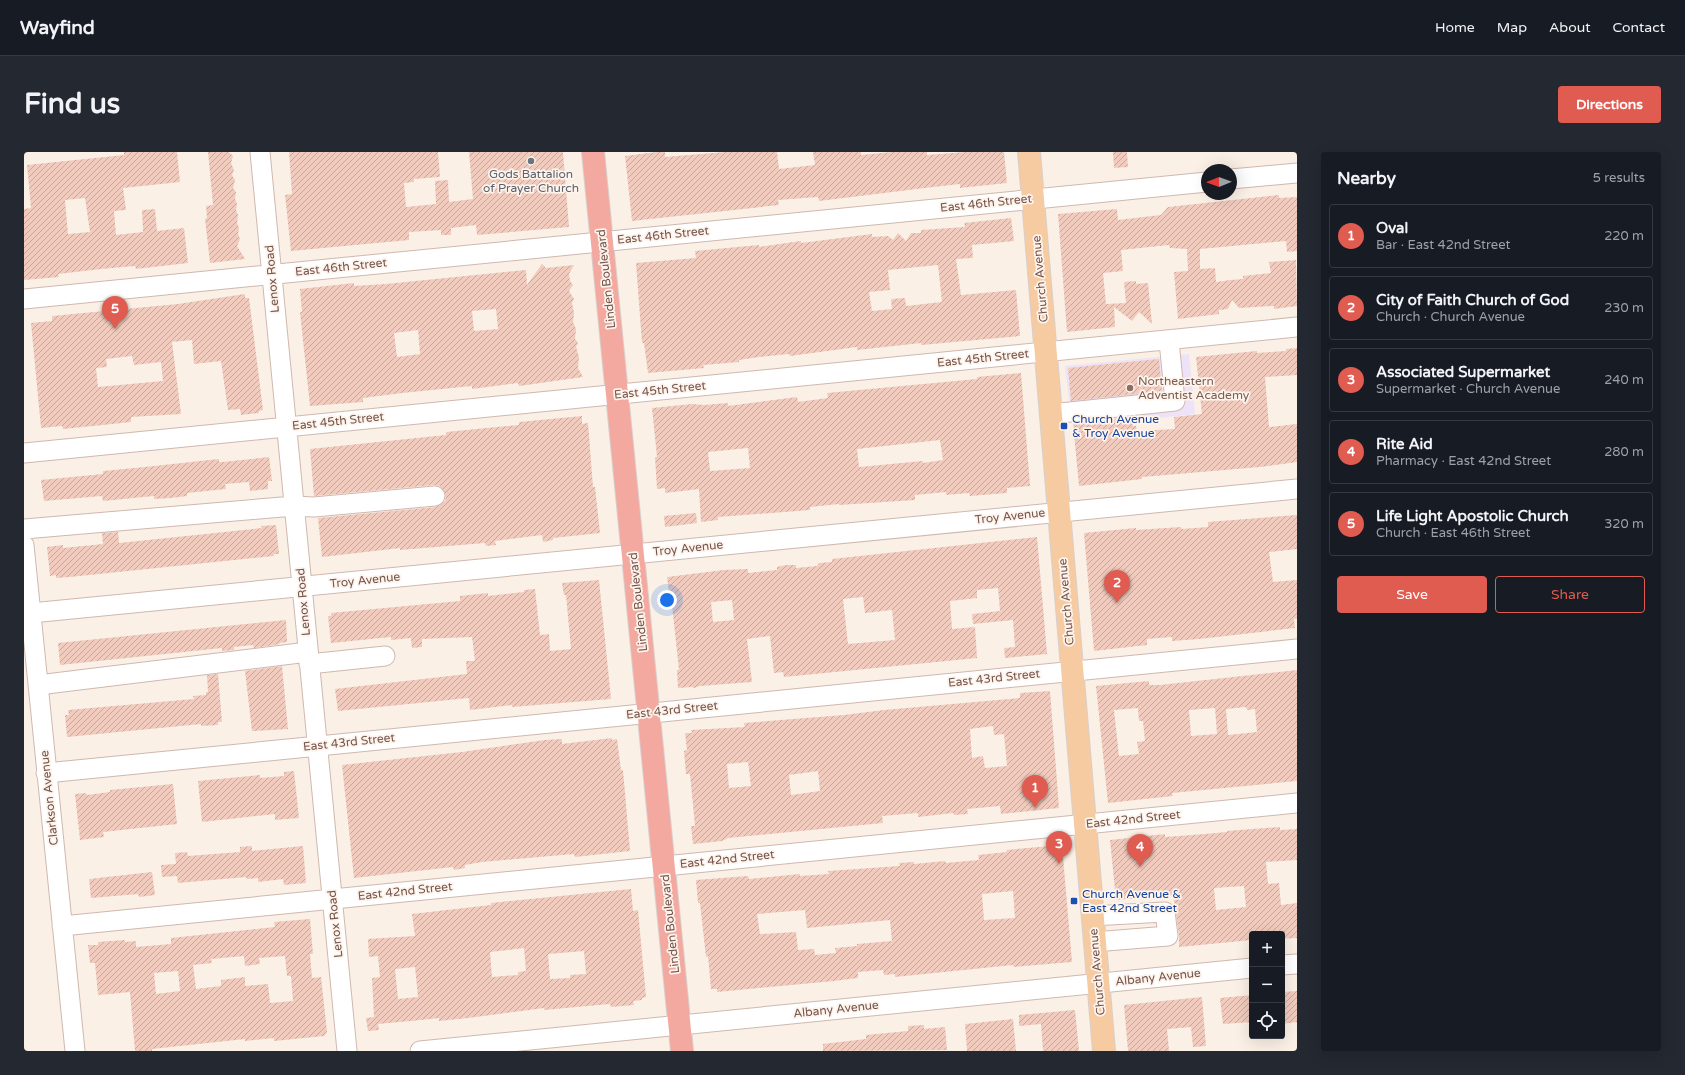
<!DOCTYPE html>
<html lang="en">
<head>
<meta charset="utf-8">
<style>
  :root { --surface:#171b24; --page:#242831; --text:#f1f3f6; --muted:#9ea1a6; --line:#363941; --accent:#e05b50 }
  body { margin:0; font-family:"Varela Round",sans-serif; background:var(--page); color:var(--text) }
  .controls { position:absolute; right:12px; bottom:12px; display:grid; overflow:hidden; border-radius:4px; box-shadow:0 4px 16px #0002 }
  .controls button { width:36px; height:36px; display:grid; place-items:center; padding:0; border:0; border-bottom:1px solid var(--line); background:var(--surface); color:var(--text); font:20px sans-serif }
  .compass { position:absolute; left:1177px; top:12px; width:36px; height:36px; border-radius:50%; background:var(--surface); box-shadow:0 4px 16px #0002; rotate:269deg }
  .you { position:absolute; left:643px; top:448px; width:14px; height:14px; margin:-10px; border:3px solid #fff; border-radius:50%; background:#1a73e8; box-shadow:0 0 0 6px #1a73e833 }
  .badge { display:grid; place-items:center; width:26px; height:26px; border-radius:50%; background:var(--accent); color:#fff; font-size:13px; font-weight:700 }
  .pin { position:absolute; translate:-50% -33px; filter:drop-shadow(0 1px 2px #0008) }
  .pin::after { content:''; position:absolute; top:21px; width:14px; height:12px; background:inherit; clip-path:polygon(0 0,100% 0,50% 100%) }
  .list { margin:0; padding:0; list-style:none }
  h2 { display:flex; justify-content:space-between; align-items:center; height:52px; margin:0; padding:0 16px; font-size:17px }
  h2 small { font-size:13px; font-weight:400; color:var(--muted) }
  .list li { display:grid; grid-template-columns:26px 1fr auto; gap:12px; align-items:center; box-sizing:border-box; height:64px; margin:0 8px 8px; padding:0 8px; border:1px solid var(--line); border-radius:4px }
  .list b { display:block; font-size:15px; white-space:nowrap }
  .list p { margin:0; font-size:13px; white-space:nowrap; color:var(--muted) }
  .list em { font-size:13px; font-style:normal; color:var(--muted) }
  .actions { display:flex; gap:8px; padding:12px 16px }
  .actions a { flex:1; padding:9px 0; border:1px solid var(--accent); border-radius:4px; text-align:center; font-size:14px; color:var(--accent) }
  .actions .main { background:var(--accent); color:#fff }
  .icon { flex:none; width:22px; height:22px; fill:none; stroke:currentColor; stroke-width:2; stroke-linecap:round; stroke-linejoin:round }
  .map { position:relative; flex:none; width:1273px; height:899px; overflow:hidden; border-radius:4px }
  header { display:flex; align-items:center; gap:24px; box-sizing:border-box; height:56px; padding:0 20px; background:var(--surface); border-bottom:1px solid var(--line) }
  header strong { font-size:19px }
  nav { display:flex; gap:22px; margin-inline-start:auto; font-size:14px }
  .intro { display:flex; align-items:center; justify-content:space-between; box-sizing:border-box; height:96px; padding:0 24px }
  h1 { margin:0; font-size:28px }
  .button { padding:10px 18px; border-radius:4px; background:var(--accent); color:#fff; font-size:14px; font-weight:700 }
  main { display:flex; gap:24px; padding:0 24px }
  aside { flex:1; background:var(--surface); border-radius:4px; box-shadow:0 4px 16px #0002 }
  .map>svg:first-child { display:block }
  .education { fill:#ede2f8 }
  .building { fill:url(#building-hatch); fill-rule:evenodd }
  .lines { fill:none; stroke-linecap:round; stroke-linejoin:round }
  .minor-casing { stroke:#cfb8af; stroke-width:21 }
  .major-casing { stroke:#d8cfcd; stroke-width:24 }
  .highway-casing { stroke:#d8cfcd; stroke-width:24 }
  .minor { stroke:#fff; stroke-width:19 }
  .major { stroke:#f7cba1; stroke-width:22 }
  .highway { stroke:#f3a99f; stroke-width:22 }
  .worship-dot { fill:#6b7280; stroke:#fef4ec; stroke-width:1.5 }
  .education-dot { fill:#8d6e63; stroke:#fef4ec; stroke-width:1.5 }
  .transit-dot { fill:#1a4fb4; stroke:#fef4ec; stroke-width:1.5 }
  .labels { text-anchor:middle; stroke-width:3.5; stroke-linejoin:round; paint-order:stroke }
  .worship-label { font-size:12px; fill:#5b616d; stroke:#fef4ec }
  .street-label { font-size:12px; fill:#73544c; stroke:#fef4ec }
  .education-label { font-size:12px; fill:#785e54; stroke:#fef4ec; text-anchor:start }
  .transit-label { font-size:12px; fill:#164399; stroke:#fef4ec; text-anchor:start }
</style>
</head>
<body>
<header>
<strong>Wayfind</strong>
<nav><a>Home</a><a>Map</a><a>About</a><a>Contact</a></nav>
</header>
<div class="intro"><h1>Find us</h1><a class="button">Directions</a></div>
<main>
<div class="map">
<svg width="1273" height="899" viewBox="0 0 1273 899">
  <defs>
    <pattern id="building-hatch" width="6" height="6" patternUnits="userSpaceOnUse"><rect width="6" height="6" fill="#f0cbbe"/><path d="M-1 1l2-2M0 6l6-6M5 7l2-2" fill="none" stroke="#c7a79d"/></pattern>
  </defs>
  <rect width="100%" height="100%" fill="#fbf0e6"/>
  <!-- education -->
  <path class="education" d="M1165,202L1171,262L1117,268L1116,264H1112L1111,257L1047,264L1041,214Z"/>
  <!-- building -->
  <path class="building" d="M100,0H153L156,30L99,36L102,58L90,59L92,83L119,80L118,58L131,57L133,79L160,76L164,111L112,117L111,114L77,117L34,122L35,125L0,128V57L7,56L3,13L100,3ZM61,46L66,80L44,82L41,48Z
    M184,0H205L209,4L207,11L210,18L208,23L211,28L209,36L212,40L211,47L213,52L212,58L214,63L213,71L215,76L214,82L216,87L213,94L221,107L186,111L181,67L183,66L182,54L189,53Z
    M265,0H414L416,25L390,27V30L380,31L382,55L412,52L411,29L424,28L425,50L449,47L445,0H539L545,75L453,83L452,73L427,76V83H417V78L385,80V88L267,99L261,43L268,42Z
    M633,0H641V5L702,0H753L755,17L791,13L789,0H837V3L868,0H903V3L942,0H980L983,31L936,36V32L909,35L795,49L794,45L754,48L755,53L608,69L601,4Z
    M1089,0H1103L1104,15L1090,16Z
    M1255,43V46L1273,45V99L1263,100L1262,89L1176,97V117L1191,116L1192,130L1207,128L1219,127V124L1247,121L1245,110L1272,108L1273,154L1250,157V154L1215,156L1208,148L1204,157L1195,158V162L1154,167L1150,120L1164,119L1163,97L1146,96L1145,93L1097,98L1099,119L1079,121L1082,152L1102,151L1100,130L1112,129V132L1124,131L1128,172L1115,160L1108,169L1090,155L1091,175L1043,180L1034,62L1093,57L1094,68L1137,63L1144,55Z
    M987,66L990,89L948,93L949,106L932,107L937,143L992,138L996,184L897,193V191L833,198V195L766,204L765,202L735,205L715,208V210L679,213L680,216L624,221L620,191H618L612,111L672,106L671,99L735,93V95L777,89V91L848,82V85L864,84L869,88L874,81L882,89L887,81H897V78L941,75L940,71ZM914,113L918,150L882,154L881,146L867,147L868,157L848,159L845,140L866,138L864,118Z
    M518,112L522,116L550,113L545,122L546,129L549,133L545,139L550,147L548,151L550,161L549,170L552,177L551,187L554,191L552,195L555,205L554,216L559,225L495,234L494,231L448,237V234L378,241L339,246V250L286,254L276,160H278L276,137L330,131V134L362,132L502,118L503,133ZM472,157L474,177L450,179L448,159ZM394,178L396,202L373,205L370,181Z
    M221,142V146H225L239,258L235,259V261L217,263L216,257L204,258L197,209L170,212L168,188L148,190L157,262L107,265V270L69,274L39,277L38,274L17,276L7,171L28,169V164L154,152ZM108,204L110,213L137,210L139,229L74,235L72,216L83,215L82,207Z
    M1273,196V223L1241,225L1245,275L1273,272V310L1236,315L1118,325V327L1055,334L1049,271L1108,265L1109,274H1112L1113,279L1151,277L1150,265L1178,262L1172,205L1233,199V201L1262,199V197Z
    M1135,207L1138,239L1047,249L1044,216Z
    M997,221L1006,334L983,336V341L946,344L945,341L922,343V340L891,343V348L815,353V352L786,355V358L694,365V368L677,370L675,337L641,341V336L633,337L631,305H633L628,256L668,252L680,253L704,251V254L773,245L774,250L804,246L803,241L953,227V225ZM916,288L919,308L899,311V309L835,315L833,297ZM724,296L726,316L686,319L684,300Z
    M558,264V272L564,271L569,335H571L576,381L529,386V388L519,390L518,383L471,389L472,393L462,394L461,391L376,398V396L298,405L294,366L412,355L421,349L422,343L416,334L410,333L290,344L286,297L422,283V280L495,273V270Z
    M245,305L248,329H244V337L226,339L225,330L201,332L202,337L163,341V344L147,346L130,347V344L79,349L78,344L20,349L17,328L79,322V319L121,315L195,307V310H199Z
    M672,361L673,371L641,375L640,364Z
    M1273,363V397L1245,400L1249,430L1273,428V467H1270L1271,476L1175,487L1148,489V485L1123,487V493L1070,499L1060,381L1112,376V378L1157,375L1158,377L1184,375V370Z
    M252,373L255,402H250V404L46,425L32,426V423L26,424L23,395L39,393V396L79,392L78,381L94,380L95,391L238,376L237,374Z
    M1013,385L1023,502L981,506L980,496L991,495L989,468L949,472L948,462L976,459L974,436L953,438V446L926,449L928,477L951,475L953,506L760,525L759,520L750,521L746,484L723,487L728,530L676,534L670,536L668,535L654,536L653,518H655L647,444L645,440L643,425L700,418L724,417V421L753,418V415L762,413H772V416L793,414L795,411L808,410V407ZM839,445L841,461L868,458L871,488L824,492L819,447ZM708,448L710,468L689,470L687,450Z
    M575,428L587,547L488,555V553L446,558L445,546L314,559L311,537L443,522L442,509H451L448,485L398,487V495L388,496L387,486L367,488V485L307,491L304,464H307V461L436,449V444L464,441V444L500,440V438L511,437L516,483L525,482L526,499L547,497L542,443H540L538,431Z
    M262,468L263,490L255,491L256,492L230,496L229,493L210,495V498L198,499V496L36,513L34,491Z
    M258,514L264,577L228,579L221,519Z
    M1273,518V629L1148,641L1149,644L1084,651L1072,534L1125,529V533H1136ZM1222,555L1223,558L1231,557L1233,580L1204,583L1202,557ZM1114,556L1115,569H1119L1121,589L1113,590L1115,602L1095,604L1090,558ZM1191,556L1193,582L1167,584L1165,558Z
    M194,522L198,570H194V573L177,574V572L43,585L41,563H45L44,558L170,547L169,544L182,543V540H184L183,523Z
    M1026,539L1035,656L977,662L976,654L943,657L944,662L930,663L929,661L894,665V661L858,664L859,671L704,686L698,689L669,692L667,674H671L666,622H662L660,599L663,598L661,581H668L667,578L721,575L720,571L820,563L860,558L996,546V541ZM969,574L970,583L980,582L983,614L961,616L959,604L948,606L946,577ZM724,610L727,634L705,636L703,612ZM794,619L796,639L767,643L765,623Z
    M588,586V588L593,587L597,618H599L606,699L551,705L550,702L458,710L441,713V716L430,718L429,715L330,726L318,613L438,600L521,588L538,587V592Z
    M270,619L275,666L251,668V662L178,670L174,629L236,623V626L260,624V620Z
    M149,632L153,672L79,680L80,685L56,688L51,642L62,641L63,643L86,640V638Z
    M1256,675V678L1273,677V708L1242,710L1244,732L1255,731L1257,753L1273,751V786L1258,787V782H1228V788L1155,795V783L1149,743L1092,748L1086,688L1141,682V685L1181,682L1203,680V679ZM1220,734L1222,755L1192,758L1190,736Z
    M1038,693L1048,810L990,815L989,813L871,825V822L860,823L859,818L834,820V826L810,829L693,840V837H687L684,804L682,805L676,751H674L672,728L724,724L725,727L776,722V724L805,722L804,719L876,714L875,711L890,710V712L921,709L922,711L955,708L954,703L983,700L982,698ZM989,739L991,766L960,768L958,742ZM781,758L783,776L866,768L868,789L833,792V794L811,796L812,801L791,803L790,797L774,798L772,780L736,782L733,762Z
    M228,694V699L279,694L282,731L260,733L259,727L234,730V726L223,727L222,725L154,731L153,724L138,725L137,713L152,712L151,701L163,700L164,704L216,700V695Z
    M128,720L131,743L115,745L114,742L67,746L65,727Z
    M607,737L609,759L614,758L622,845L618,846V848L609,849L610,853L587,855L586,852L520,858V856L444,866L415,869V866L397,868L354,872L355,878L344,879L342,866L350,865L348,826L356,825L354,804L345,805L344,787L391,784L388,762L467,753V751ZM500,796L502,819L494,820V823L468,825L466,800ZM560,799L562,822L546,823V826L526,827L524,802ZM391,815L394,845L374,847L371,817Z
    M286,767L289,802H286L288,826L297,825L303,880L300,884L250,889V886L221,889V887L128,897V899H111L106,840L74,843L71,811H66L64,793H74V790L101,788V790L112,789V795L147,792V786L251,775L250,770ZM220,804L221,814L236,812L235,806L261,804L263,824H267L269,849L246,851L244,832L221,834V825L197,828V834L172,837L169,813L188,811L187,807ZM154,819L156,839L132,842L130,821Z
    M1273,839V870L1258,872V840Z
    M1228,843V870L1199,872L1196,846Z
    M1178,845L1182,894L1169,895L1167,875L1143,877L1145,899H1104L1100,853Z
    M1051,858L1055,899H1019L1017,872L995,874V863Z
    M989,867L992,899H943L941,872Z
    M900,873V877L921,875L923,898L799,899V892L842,887V883L884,879V874Z"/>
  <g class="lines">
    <defs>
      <path id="minor" d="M236,0L323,899
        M1207,27L1273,21
        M0,147L1183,30
        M1027,262L1151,249L1145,189
        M0,301L1273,175
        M0,377L270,354L290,355L411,344
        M0,393L51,899
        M7,461L1273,337
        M285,512L361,504
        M14,533L284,500
        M22,621L1273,497
        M1068,764L1141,760L1144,784L1070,790
        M38,774L1273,651
        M1258,813L1273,812
        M396,899L1228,816"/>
      <path id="major" d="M1005,0L1080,899"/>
      <path id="highway" d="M569,0L658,899"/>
    </defs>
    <!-- minor casing -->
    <use href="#minor" class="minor-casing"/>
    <!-- major casing -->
    <use href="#major" class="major-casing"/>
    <!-- highway casing -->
    <use href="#highway" class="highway-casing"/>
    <!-- minor -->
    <use href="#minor" class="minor"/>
    <!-- major -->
    <use href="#major" class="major"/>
    <!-- highway -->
    <use href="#highway" class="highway"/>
  </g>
  <!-- markers -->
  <circle class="worship-dot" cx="507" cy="9" r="4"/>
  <circle class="education-dot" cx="1106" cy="236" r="4"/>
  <g class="transit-dot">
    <rect x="1036" y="270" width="8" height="8" rx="2"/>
    <rect x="1046" y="745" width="8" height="8" rx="2"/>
  </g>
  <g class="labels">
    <!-- worship labels -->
    <g class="worship-label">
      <text x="507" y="26">Gods Battalion<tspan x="507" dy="14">of Prayer Church</tspan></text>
    </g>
    <!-- street labels -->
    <g class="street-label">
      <text transform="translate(962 51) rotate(-6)" y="4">East 46th Street</text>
      <text transform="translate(639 83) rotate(-6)" y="4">East 46th Street</text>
      <text transform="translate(317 115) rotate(-6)" y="4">East 46th Street</text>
      <text transform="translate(248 127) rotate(-95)" y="4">Lenox Road</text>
      <text transform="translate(582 127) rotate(-96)" y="4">Linden Boulevard</text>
      <text transform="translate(1016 127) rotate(-95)" y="4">Church Avenue</text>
      <text transform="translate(959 206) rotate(-6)" y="4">East 45th Street</text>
      <text transform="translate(636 238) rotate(-6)" y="4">East 45th Street</text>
      <text transform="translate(314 269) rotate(-6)" y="4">East 45th Street</text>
      <text transform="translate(986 364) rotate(-6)" y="4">Troy Avenue</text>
      <text transform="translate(664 396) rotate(-6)" y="4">Troy Avenue</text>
      <text transform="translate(341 428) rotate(-6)" y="4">Troy Avenue</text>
      <text transform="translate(279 450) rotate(-95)" y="4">Lenox Road</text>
      <text transform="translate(614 450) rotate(-96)" y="4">Linden Boulevard</text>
      <text transform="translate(1042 450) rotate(-95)" y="4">Church Avenue</text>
      <text transform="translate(970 526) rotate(-6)" y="4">East 43rd Street</text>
      <text transform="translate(648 558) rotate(-6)" y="4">East 43rd Street</text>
      <text transform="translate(325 590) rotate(-6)" y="4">East 43rd Street</text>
      <text transform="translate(25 646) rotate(-96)" y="4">Clarkson Avenue</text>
      <text transform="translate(1109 667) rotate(-6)" y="4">East 42nd Street</text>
      <text transform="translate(703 707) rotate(-6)" y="4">East 42nd Street</text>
      <text transform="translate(381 739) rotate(-6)" y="4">East 42nd Street</text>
      <text transform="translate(311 772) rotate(-96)" y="4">Lenox Road</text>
      <text transform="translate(646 772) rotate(-96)" y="4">Linden Boulevard</text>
      <text transform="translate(1073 820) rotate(-95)" y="4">Church Avenue</text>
      <text transform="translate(1134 825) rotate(-6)" y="4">Albany Avenue</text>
      <text transform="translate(812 857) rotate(-6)" y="4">Albany Avenue</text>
    </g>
    <!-- education labels -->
    <g class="education-label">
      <text x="1114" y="233">Northeastern<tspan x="1114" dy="14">Adventist Academy</tspan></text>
    </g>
    <!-- transit labels -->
    <g class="transit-label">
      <text x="1048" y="271">Church Avenue<tspan x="1048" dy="14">&amp; Troy Avenue</tspan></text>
      <text x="1058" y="746">Church Avenue &amp;<tspan x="1058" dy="14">East 42nd Street</tspan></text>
    </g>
  </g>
</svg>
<div class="controls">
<button>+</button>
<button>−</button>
<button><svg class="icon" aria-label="locate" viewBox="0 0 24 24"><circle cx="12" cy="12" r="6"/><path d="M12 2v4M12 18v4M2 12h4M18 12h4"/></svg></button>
</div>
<svg class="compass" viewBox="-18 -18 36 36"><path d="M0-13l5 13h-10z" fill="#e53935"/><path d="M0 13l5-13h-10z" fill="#9ea1a6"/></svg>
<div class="you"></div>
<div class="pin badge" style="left:1011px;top:656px">1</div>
<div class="pin badge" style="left:1093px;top:451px">2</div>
<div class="pin badge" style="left:1035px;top:712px">3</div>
<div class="pin badge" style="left:1116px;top:715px">4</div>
<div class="pin badge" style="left:91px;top:177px">5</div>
</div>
<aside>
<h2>Nearby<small>5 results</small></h2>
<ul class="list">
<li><span class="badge">1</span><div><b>Oval</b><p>Bar · East 42nd Street</p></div><em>220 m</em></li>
<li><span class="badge">2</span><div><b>City of Faith Church of God</b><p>Church · Church Avenue</p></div><em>230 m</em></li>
<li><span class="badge">3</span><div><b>Associated Supermarket</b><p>Supermarket · Church Avenue</p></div><em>240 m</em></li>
<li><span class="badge">4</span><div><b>Rite Aid</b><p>Pharmacy · East 42nd Street</p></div><em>280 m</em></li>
<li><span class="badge">5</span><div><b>Life Light Apostolic Church</b><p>Church · East 46th Street</p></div><em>320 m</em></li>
</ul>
<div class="actions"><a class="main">Save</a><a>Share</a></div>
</aside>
</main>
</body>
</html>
